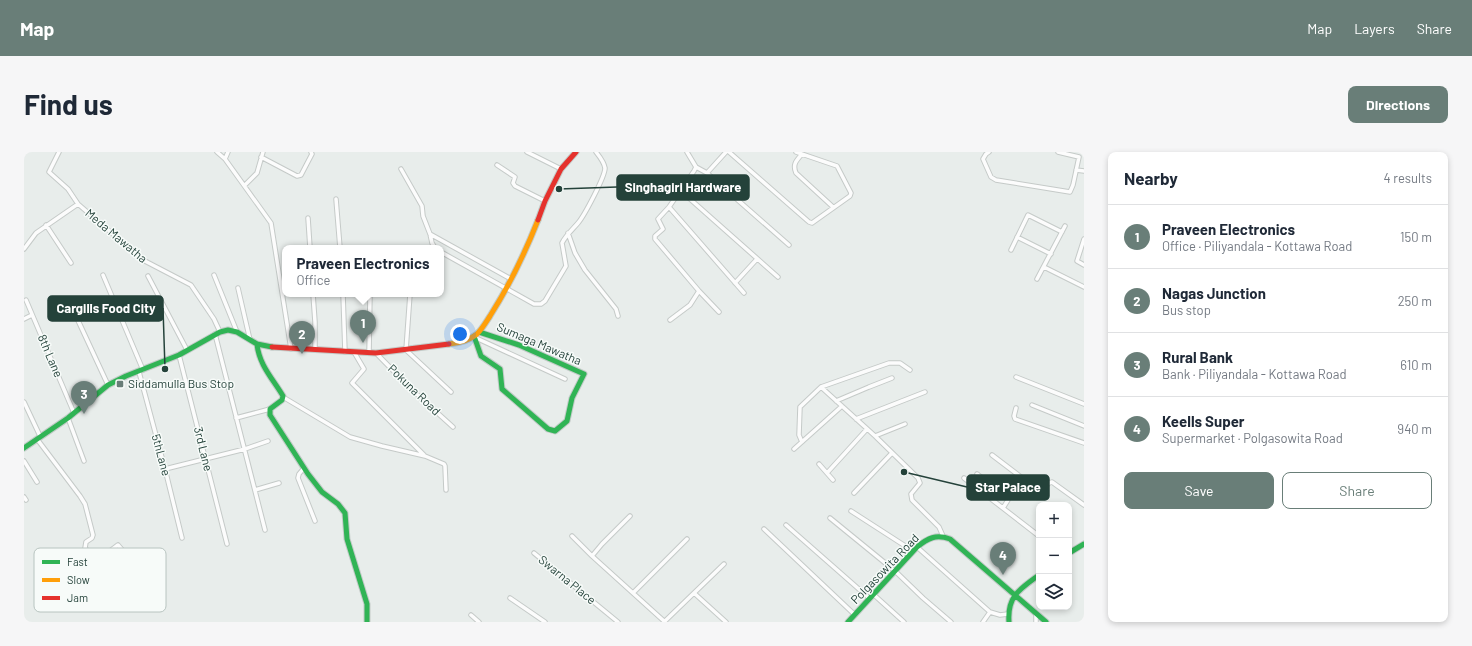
<!DOCTYPE html>
<html lang="en">
<head>
<meta charset="utf-8">
<style>
  :root { --surface:#fff; --page:#f6f6f7; --text:#1f2937; --muted:#747a83; --line:#e0e1e3; --accent:#697e78 }
  body { margin:0; font-family:Barlow,sans-serif; background:var(--page); color:var(--text) }
  .controls { position:absolute; right:12px; bottom:12px; display:grid; overflow:hidden; border-radius:8px; box-shadow:0 2px 6px #0003 }
  .controls button { width:36px; height:36px; display:grid; place-items:center; padding:0; border:0; border-bottom:1px solid var(--line); background:var(--surface); color:var(--text); font:20px sans-serif }
  .you { position:absolute; left:436px; top:182px; width:14px; height:14px; margin:-10px; border:3px solid #fff; border-radius:50%; background:#1a73e8; box-shadow:0 0 0 6px #1a73e833 }
  .badge { display:grid; place-items:center; width:26px; height:26px; border-radius:50%; background:var(--accent); color:#fff; font-size:13px; font-weight:700 }
  .pin { position:absolute; translate:-50% -33px; filter:drop-shadow(0 1px 2px #0008) }
  .pin::after { content:''; position:absolute; top:21px; width:14px; height:12px; background:inherit; clip-path:polygon(0 0,100% 0,50% 100%) }
  .popup { position:absolute; left:258px; top:93px; width:162px; height:52px; box-sizing:border-box; display:grid; place-content:center; border-radius:8px; background:var(--surface); filter:drop-shadow(0 1px 3px #0005); font-size:13px; white-space:nowrap; color:var(--muted) }
  .popup b { font-size:15px; color:var(--text) }
  .popup::after { content:''; position:absolute; left:50%; top:100%; margin-left:-8px; border:8px solid transparent; border-top-color:var(--surface) }
  .list { margin:0; padding:0; list-style:none }
  h2 { display:flex; justify-content:space-between; align-items:center; height:52px; margin:0; padding:0 16px; font-size:17px }
  h2 small { font-size:13px; font-weight:400; color:var(--muted) }
  .list li { display:grid; grid-template-columns:26px 1fr auto; gap:12px; align-items:center; box-sizing:border-box; height:64px; padding:0 16px; border-top:1px solid var(--line) }
  .list b { display:block; font-size:15px; white-space:nowrap }
  .list p { margin:0; font-size:13px; white-space:nowrap; color:var(--muted) }
  .list em { font-size:13px; font-style:normal; color:var(--muted) }
  .actions { display:flex; gap:8px; padding:12px 16px }
  .actions a { flex:1; padding:9px 0; border:1px solid var(--accent); border-radius:8px; text-align:center; font-size:14px; color:var(--accent) }
  .actions .main { background:var(--accent); color:#fff }
  .icon { flex:none; width:22px; height:22px; fill:none; stroke:currentColor; stroke-width:2; stroke-linecap:round; stroke-linejoin:round }
  .map { position:relative; flex:none; width:1060px; height:470px; overflow:hidden; border-radius:8px }
  header { display:flex; align-items:center; gap:24px; box-sizing:border-box; height:56px; padding:0 20px; background:var(--accent); color:#fff }
  header strong { font-size:19px }
  nav { display:flex; gap:22px; margin-inline-start:auto; font-size:14px }
  .intro { display:flex; align-items:center; justify-content:space-between; box-sizing:border-box; height:96px; padding:0 24px }
  h1 { margin:0; font-size:28px }
  .button { padding:10px 18px; border-radius:8px; background:var(--accent); color:#fff; font-size:14px; font-weight:700 }
  main { display:flex; gap:24px; padding:0 24px }
  aside { flex:1; background:var(--surface); border-radius:8px; box-shadow:0 2px 6px #0003 }
  .map>svg:first-child { display:block }
  .lines { fill:none; stroke-linecap:round; stroke-linejoin:round }
  .street-casing { stroke:#c5cac8; stroke-width:5.5 }
  .fast-casing { stroke:#c3cbc8; stroke-width:7 }
  .slow-casing { stroke:#c3cbc8; stroke-width:7 }
  .jam-casing { stroke:#c3cbc8; stroke-width:7 }
  .street { stroke:#fcfcfc; stroke-width:3.5 }
  .fast { stroke:#30b455; stroke-width:5 }
  .slow { stroke:#ff9f0a; stroke-width:5 }
  .jam { stroke:#e5322d; stroke-width:5 }
  .poi-dot { fill:#697e78; stroke:#f7fbf9; stroke-width:1.5 }
  .labels { text-anchor:middle; stroke-width:3; stroke-linejoin:round; paint-order:stroke }
  .street-label { font-size:12px; fill:#24423a; stroke:#f7fbf9 }
  .poi-label { font-size:12px; fill:#24423a; stroke:#f7fbf9; text-anchor:start }
  .key { fill:#f7fbf9; stroke:#b8c4c0; stroke-width:1 }
  .key-label { font-size:11px; fill:#24423a }
  .leader { fill:none; stroke:#24423a; stroke-width:1.5 }
  .callout-dot { fill:#24423a; stroke:#f7fbf9; stroke-width:1.5 }
  .callout { fill:#24423a; stroke:#24423a; stroke-width:1.5 }
  .callout-label { font-size:13px; text-anchor:middle; font-weight:bold; fill:#fff }
</style>
</head>
<body>
<header>
<strong>Map</strong>
<nav><a>Map</a><a>Layers</a><a>Share</a></nav>
</header>
<div class="intro"><h1>Find us</h1><a class="button">Directions</a></div>
<main>
<div class="map">
<svg width="1060" height="470" viewBox="0 0 1060 470">
  <rect width="100%" height="100%" fill="#e8edeb"/>
  <g class="lines">
    <defs>
      <path id="street" d="M193,0L201,7
        M204,0L201,7L247,71L267,197
        M503,0L537,17
        M663,0L672,15L670,19L645,55L634,67L639,77L631,84V87L675,139L695,160
        M705,0L785,70L788,71L826,44L827,41L813,14L772,0
        M965,0L962,2L959,7L967,25L972,28L1046,40L1049,33L1055,5L1034,0
        M778,2C773,8 768,12 772,21L809,55
        M237,5L273,24L277,23L288,2L287,0
        M473,13L491,25L489,31L491,34L521,49
        M672,15L683,21L765,93
        M377,17L398,54L399,64L406,82L408,91L411,96
        M1052,18L1060,19
        M683,21L702,0
        M221,33L233,21L239,0
        M657,39L754,125
        M312,47L316,96
        M54,52L119,108L167,133L190,167L196,180
        M645,55L720,141
        M284,66L286,96
        M22,73L47,111
        M544,81L551,101L561,118L592,157L594,164
        M406,82L487,127
        M993,85L1027,102
        M1060,87L1053,109L1060,113
        M0,97L12,81L54,52L44,37L25,20L35,0
        M987,98L1004,63L1038,80
        M417,100L510,152H517L521,149L542,114L538,91C542,83 548,78 554,71C560,64 581,25 581,16C580,10 576,5 572,0
        M1020,115L1060,135
        M79,123L119,218
        M190,123L213,180
        M124,124L163,198
        M1013,127L1041,74
        M711,131L733,107
        M214,136L226,188
        M289,142L291,170V197
        M319,142L321,200
        M386,142L382,198L427,240
        M2,148L50,261
        M45,149L84,233
        M0,167L8,163
        M646,168L666,153L675,139
        M191,182L241,378
        M450,185L541,227
        M330,200L340,217L328,231L400,303
        M345,201L346,142
        M352,201L387,237L429,275
        M155,203L203,392
        M115,220L141,317L158,386
        M992,225L1060,252
        M797,235L851,284L894,326L896,331L887,342L888,348L915,375L919,384
        M259,245L326,285L358,294L401,304L420,312L421,314L422,338
        M812,249L845,235L868,226
        M0,250L16,284
        M1008,253L1060,274
        M992,256L990,264L991,267L1060,291
        M44,266L60,309
        M212,266L246,257
        M832,267L901,240
        M851,284L881,272
        M13,287L56,344L61,352L69,383L68,386L62,390L61,396L75,411H77L86,399L94,393L106,407
        M778,290L775,283L776,255L797,235L865,211H876L886,218
        M770,297L818,254
        M968,303L1014,338H1018L1025,331L1028,330L1060,353
        M0,309L13,330
        M795,312L809,328
        M280,316L275,322L274,326L291,369
        M141,317L221,297L244,289
        M803,321L843,277
        M953,322L984,346V348L979,356
        M940,326L1015,384
        M231,338L255,331
        M830,341L868,301
        M0,345L2,348
        M827,359L889,399
        M606,364L578,392L568,404L641,470
        M806,366L871,419L899,446L927,470
        M762,373L845,446
        M740,377L831,463
        M548,384L568,404
        M893,395L966,460L976,463L984,462
        M510,401L594,470
        M609,441L663,387
        M670,441L702,470
        M849,442L880,470
        M486,446L521,470
        M1012,461V470
        M447,463L455,470
        M640,470L700,412
        M959,470L966,460"/>
      <path id="fast" d="M450,184L457,204L476,217L478,237L524,277L531,279L543,269L548,246L560,222L495,193L455,180
        M233,192C235,213 249,227 259,244L258,248L246,257V263L284,322L298,340L314,352L321,361L323,387L343,452V470
        M0,296L44,266L84,233L102,224L155,203L196,180L204,178L213,180L233,192L248,195
        M1045,401L1060,392
        M824,470L893,395C904,386 912,382 926,387L1022,470
        M985,470C983,444 996,437 1015,423"/>
      <path id="slow" d="M425,192C434,191 446,188 453,182C458,177 462,170 466,164C485,134 501,101 514,68"/>
      <path id="jam" d="M514,68L521,49L537,17L552,0
        M248,195L352,201L425,192"/>
    </defs>
    <!-- street casing -->
    <use href="#street" class="street-casing"/>
    <!-- fast casing -->
    <use href="#fast" class="fast-casing"/>
    <!-- slow casing -->
    <use href="#slow" class="slow-casing"/>
    <!-- jam casing -->
    <use href="#jam" class="jam-casing"/>
    <!-- street -->
    <use href="#street" class="street"/>
    <!-- fast -->
    <use href="#fast" class="fast"/>
    <!-- slow -->
    <use href="#slow" class="slow"/>
    <!-- jam -->
    <use href="#jam" class="jam"/>
  </g>
  <!-- markers -->
  <rect class="poi-dot" x="92" y="228" width="8" height="8" rx="2"/>
  <g class="labels">
    <!-- street labels -->
    <g class="street-label">
      <text transform="translate(92 84) rotate(40)" y="4">Meda Mawatha</text>
      <text transform="translate(515 192) rotate(23)" y="4">Sumaga Mawatha</text>
      <text transform="translate(26 204) rotate(67)" y="4">8th Lane</text>
      <text transform="translate(390 238) rotate(44)" y="4">Pokuna Road</text>
      <text transform="translate(179 297) rotate(76)" y="4">3rd Lane</text>
      <text transform="translate(137 303) rotate(75)" y="4">5thLane</text>
      <text transform="translate(861 417) rotate(-46)" y="4">Polgasowita Road</text>
      <text transform="translate(543 428) rotate(39)" y="4">Swarna Place</text>
    </g>
    <!-- poi labels -->
    <g class="poi-label">
      <text x="104" y="236">Siddamulla Bus Stop</text>
    </g>
  </g>
  <!-- legend -->
  <rect x="10" y="396" width="132" height="64" rx="6" class="key"/>
  <rect x="18" y="408" width="18" height="4" fill="#30b455"/>
  <rect x="18" y="426" width="18" height="4" fill="#ff9f0a"/>
  <rect x="18" y="444" width="18" height="4" fill="#e5322d"/>
  <g class="key-label">
    <text x="43" y="414">Fast</text>
    <text x="43" y="432">Slow</text>
    <text x="43" y="450">Jam</text>
  </g>
  <!-- callouts -->
  <path class="leader" d="M535 37L593 35M141 217L139 156M880 320L943 335"/>
  <g class="callout-dot">
    <circle cx="535" cy="37" r="4"/>
    <circle cx="141" cy="217" r="4"/>
    <circle cx="880" cy="320" r="4"/>
  </g>
  <g class="callout">
    <rect x="593" y="23" width="132" height="25" rx="4"/>
    <rect x="24" y="144" width="115" height="25" rx="4"/>
    <rect x="943" y="323" width="82" height="25" rx="4"/>
  </g>
  <g class="callout-label">
    <text x="659" y="40">Singhagiri Hardware</text>
    <text x="82" y="161">Cargills Food City</text>
    <text x="984" y="340">Star Palace</text>
  </g>
</svg>
<div class="controls">
<button>+</button>
<button>−</button>
<button><svg class="icon" aria-label="layers" viewBox="0 0 24 24"><path d="M12 4l9 5-9 5-9-5zM3 14l9 5 9-5"/></svg></button>
</div>
<div class="you"></div>
<div class="pin badge" style="left:339px;top:191px">1</div>
<div class="popup"><b>Praveen Electronics</b>Office</div>
<div class="pin badge" style="left:278px;top:202px">2</div>
<div class="pin badge" style="left:60px;top:262px">3</div>
<div class="pin badge" style="left:979px;top:423px">4</div>
</div>
<aside>
<h2>Nearby<small>4 results</small></h2>
<ul class="list">
<li><span class="badge">1</span><div><b>Praveen Electronics</b><p>Office · Piliyandala - Kottawa Road</p></div><em>150 m</em></li>
<li><span class="badge">2</span><div><b>Nagas Junction</b><p>Bus stop</p></div><em>250 m</em></li>
<li><span class="badge">3</span><div><b>Rural Bank</b><p>Bank · Piliyandala - Kottawa Road</p></div><em>610 m</em></li>
<li><span class="badge">4</span><div><b>Keells Super</b><p>Supermarket · Polgasowita Road</p></div><em>940 m</em></li>
</ul>
<div class="actions"><a class="main">Save</a><a>Share</a></div>
</aside>
</main>
</body>
</html>
